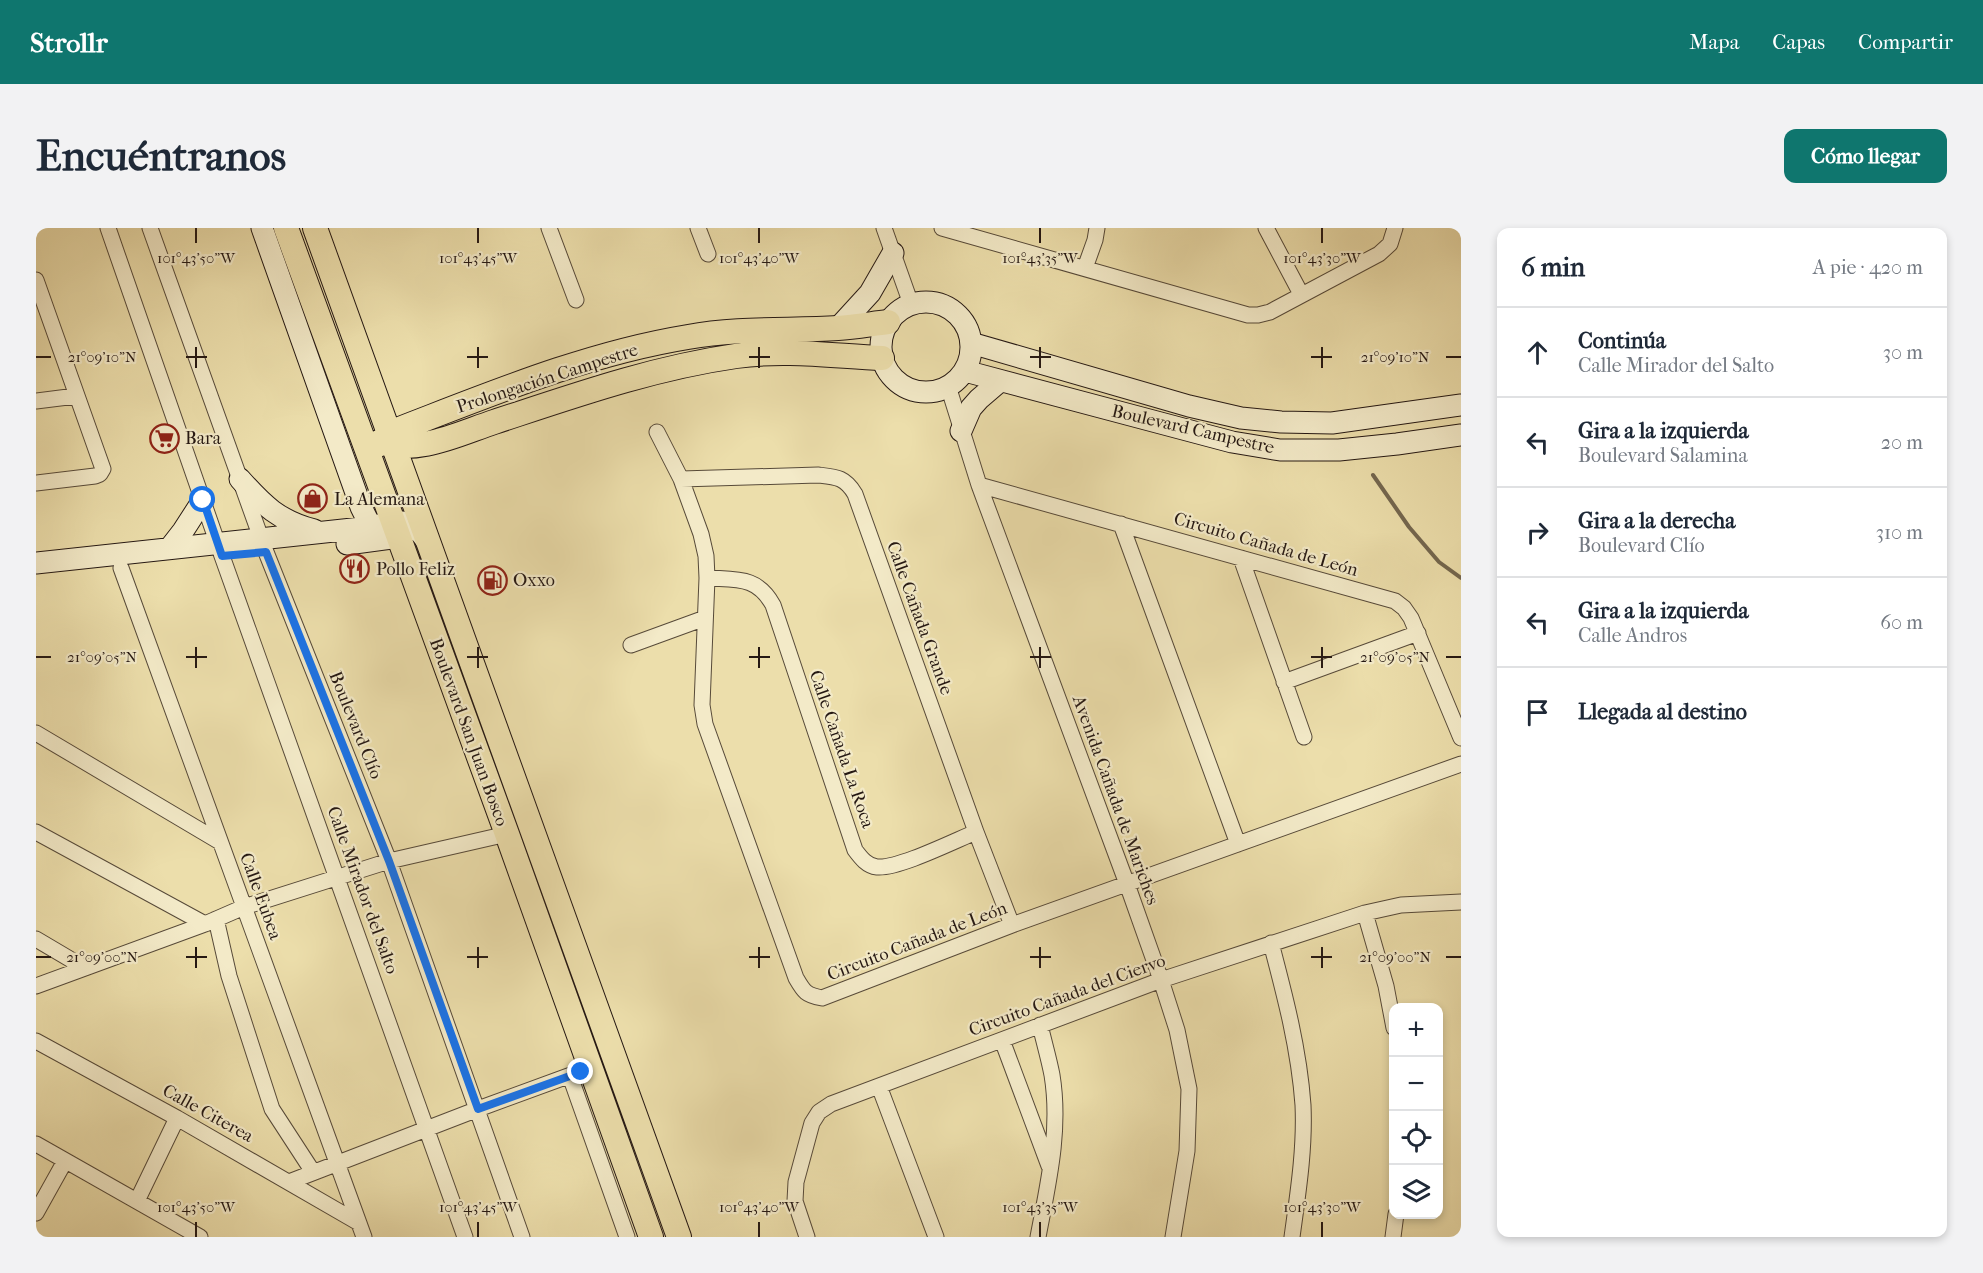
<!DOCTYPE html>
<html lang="es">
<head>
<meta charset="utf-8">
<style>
  :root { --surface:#fff; --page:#f2f2f3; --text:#1f2937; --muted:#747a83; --line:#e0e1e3; --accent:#0f766e }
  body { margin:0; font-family:"IM FELL French Canon",serif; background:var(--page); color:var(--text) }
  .controls { position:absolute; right:18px; bottom:18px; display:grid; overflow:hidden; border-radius:12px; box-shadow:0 3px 9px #0003 }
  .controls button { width:54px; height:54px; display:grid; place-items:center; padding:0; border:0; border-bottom:2px solid var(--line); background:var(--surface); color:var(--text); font:30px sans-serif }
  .stop { position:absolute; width:18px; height:18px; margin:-14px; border:4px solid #1a73e8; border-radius:50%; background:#fff }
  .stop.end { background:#1a73e8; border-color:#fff; box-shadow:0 2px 6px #0008 }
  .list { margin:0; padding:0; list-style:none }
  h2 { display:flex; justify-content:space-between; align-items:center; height:78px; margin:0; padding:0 24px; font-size:26px }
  h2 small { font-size:20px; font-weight:400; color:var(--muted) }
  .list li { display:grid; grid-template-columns:39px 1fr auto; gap:18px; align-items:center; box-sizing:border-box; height:90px; padding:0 24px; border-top:2px solid var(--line) }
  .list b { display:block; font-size:22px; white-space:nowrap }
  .list p { margin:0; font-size:20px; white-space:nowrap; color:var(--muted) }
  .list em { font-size:20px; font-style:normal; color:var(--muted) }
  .icon { flex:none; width:33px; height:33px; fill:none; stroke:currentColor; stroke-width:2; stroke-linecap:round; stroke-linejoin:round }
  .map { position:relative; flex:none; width:1425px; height:1009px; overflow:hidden; border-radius:12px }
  header { display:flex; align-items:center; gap:36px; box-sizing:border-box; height:84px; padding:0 30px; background:var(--accent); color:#fff }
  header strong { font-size:28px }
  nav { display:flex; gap:33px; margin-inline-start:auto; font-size:21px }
  .intro { display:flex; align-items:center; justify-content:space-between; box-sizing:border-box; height:144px; padding:0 36px }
  h1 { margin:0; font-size:42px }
  .button { padding:15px 27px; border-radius:12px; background:var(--accent); color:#fff; font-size:21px; font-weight:700 }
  main { display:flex; gap:36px; padding:0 36px }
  aside { flex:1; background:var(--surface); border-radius:12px; box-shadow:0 3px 9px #0003 }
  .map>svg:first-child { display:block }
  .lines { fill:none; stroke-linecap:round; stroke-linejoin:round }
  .stream { stroke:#74674f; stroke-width:4 }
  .street-casing { stroke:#574a39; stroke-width:17 }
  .secondary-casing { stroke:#251813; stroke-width:23 }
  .primary-casing { stroke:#251813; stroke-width:26 }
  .street { stroke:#f3eac8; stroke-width:15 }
  .secondary { stroke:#f3eac8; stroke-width:21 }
  .primary { stroke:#ecdeab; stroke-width:24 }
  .route { stroke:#1a73e8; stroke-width:8 }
  .ticks { fill:none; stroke:#251813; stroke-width:2 }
  .labels { text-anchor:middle; stroke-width:4.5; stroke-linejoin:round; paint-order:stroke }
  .street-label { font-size:18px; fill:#251813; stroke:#f3eac8 }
  .poi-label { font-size:18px; fill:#251813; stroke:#f3eac8; text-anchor:start }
  .ticks-label { font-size:15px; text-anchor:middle; fill:#251813; stroke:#f3eac8; stroke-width:4.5; stroke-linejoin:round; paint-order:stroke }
</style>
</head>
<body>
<header>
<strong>Strollr</strong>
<nav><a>Mapa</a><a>Capas</a><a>Compartir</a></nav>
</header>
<div class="intro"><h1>Encuéntranos</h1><a class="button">Cómo llegar</a></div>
<main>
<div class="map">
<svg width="1425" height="1009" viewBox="0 0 1425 1009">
  <rect width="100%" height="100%" fill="#ecdeab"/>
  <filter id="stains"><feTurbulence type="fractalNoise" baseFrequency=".00333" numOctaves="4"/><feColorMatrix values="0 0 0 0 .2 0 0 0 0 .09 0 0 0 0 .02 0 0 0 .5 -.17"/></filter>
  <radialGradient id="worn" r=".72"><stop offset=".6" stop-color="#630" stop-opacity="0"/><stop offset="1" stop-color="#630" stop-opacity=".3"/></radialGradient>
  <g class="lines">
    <!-- stream -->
    <path class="stream" d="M1337,247L1373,299L1403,334L1425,350"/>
    <defs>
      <path id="street" d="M72,0L186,328L429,1009
        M114,0L230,324L353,633L486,1009
        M513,0L540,72
        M662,0L672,26
        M848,0L875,76
        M906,0L1212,87H1222L1234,84L1343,26L1354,16L1359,0
        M1230,0L1265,66
        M1049,40L1059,12L1061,0
        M0,52L67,241L64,246L59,248L0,255
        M912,158L943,257L1091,656L1125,752L1141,802L1153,861L1151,923L1137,1009
        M0,173L40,168
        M621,204L645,251L665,306L670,328L671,350L666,477L669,496L760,750C768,764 770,767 786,770L976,697L1425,536
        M645,251L782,247C800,249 809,249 819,266L940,604L976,697
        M943,257L1359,373L1368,380L1375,390L1425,510
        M1085,296L1202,616
        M1205,330L1268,509
        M85,340L328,1009
        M671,350C701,352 721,348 737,377L819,622C825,630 831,638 841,639C862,641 918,613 940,604
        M595,417L669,390
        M1248,454L1382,405
        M0,505L184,614
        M0,604L169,696
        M1329,685L1350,758L1358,800
        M180,691L193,748L236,881L277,944
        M0,711L49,740
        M1235,715C1249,768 1263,821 1267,877C1269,921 1262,965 1256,1009
        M0,758L169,696L208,679L353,633L471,606
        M966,812L1013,938
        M0,813L141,890L323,995
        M534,848L591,1009
        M843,858L900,1009
        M0,916L164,1009
        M253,954L442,881L554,840
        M101,973L141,890
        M0,985L29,933
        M771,1009L759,973L760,954L776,895L783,884L795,876L1125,752L1329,685L1365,677L1425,674
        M1002,1009C1012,956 1025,902 1016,847C1013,831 1008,814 1004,797
        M1357,1009L1360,986"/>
      <path id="secondary" d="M226,0L325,279L335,299
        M845 119a45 45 0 1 1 90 0a45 45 0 1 1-90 0Z
        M802,100L834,65L857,25
        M935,115L1153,178L1205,190L1245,194L1296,195L1425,177
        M929,143L1196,214L1244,222H1303L1361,216L1425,207
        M925,203L935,180L943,171L964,153
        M204,251C227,277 243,293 278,302
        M311,316L363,309L375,300
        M133,321L147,303L167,272
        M0,335L335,299C363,292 375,288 392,315"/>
      <path id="primary" d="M250,0L471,606L615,1009
        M279,0L643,1009
        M343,214C381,227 422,206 458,194C537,168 616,140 700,128C748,121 798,128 846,130
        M342,217L353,205C450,168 548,126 652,109C702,100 752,103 802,100C818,99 835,96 852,94"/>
    </defs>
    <!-- street casing -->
    <use href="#street" class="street-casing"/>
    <!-- secondary casing -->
    <use href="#secondary" class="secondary-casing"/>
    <!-- primary casing -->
    <use href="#primary" class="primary-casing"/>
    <!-- street -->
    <use href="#street" class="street"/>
    <!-- secondary -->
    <use href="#secondary" class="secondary"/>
    <!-- primary -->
    <use href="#primary" class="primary"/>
  </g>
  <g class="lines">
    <!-- route -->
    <path class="route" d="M167,272L186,328L230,324L353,633L442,881L545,844"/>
  </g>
  <!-- ticks -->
  <path class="ticks" d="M160,0V15M442,0V15M723,0V15M1004,0V15M1286,0V15M160,119V140M442,119V140M723,119V140M1004,119V140M1286,119V140M0,129H15M150,129H171M431,129H452M713,129H734M994,129H1015M1275,129H1296M1410,129H1425M160,419V440M442,419V440M723,419V440M1004,419V440M1286,419V440M0,429H15M150,429H171M431,429H452M713,429H734M994,429H1015M1275,429H1296M1410,429H1425M160,719V740M442,719V740M723,719V740M1004,719V740M1286,719V740M0,729H15M150,729H171M431,729H452M713,729H734M994,729H1015M1275,729H1296M1410,729H1425M160,994V1009M442,994V1009M723,994V1009M1004,994V1009M1286,994V1009"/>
  <!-- icons -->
  <defs>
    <symbol id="supermarket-ring" viewBox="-11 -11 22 22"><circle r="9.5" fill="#f3eac8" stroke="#8f2418" stroke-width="1.5"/><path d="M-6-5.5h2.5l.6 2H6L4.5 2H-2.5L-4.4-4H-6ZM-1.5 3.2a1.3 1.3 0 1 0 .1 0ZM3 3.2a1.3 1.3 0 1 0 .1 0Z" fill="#8f2418"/></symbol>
    <symbol id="shop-ring" viewBox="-11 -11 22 22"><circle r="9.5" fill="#f3eac8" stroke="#8f2418" stroke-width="1.5"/><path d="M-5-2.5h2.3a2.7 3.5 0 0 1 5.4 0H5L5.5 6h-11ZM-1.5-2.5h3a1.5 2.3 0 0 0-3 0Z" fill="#8f2418"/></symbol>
    <symbol id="restaurant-ring" viewBox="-11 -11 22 22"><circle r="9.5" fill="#f3eac8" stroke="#8f2418" stroke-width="1.5"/><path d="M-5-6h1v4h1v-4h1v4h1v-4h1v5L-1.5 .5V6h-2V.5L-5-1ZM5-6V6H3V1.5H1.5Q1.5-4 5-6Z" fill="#8f2418"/></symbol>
    <symbol id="fuel-ring" viewBox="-11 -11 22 22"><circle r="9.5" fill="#f3eac8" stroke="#8f2418" stroke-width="1.5"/><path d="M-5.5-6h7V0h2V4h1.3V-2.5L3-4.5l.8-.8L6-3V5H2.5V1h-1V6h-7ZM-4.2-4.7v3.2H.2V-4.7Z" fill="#8f2418"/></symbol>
  </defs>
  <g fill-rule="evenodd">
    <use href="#supermarket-ring" x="112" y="194" width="33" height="33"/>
    <use href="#shop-ring" x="260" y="254" width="33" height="33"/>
    <use href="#restaurant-ring" x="302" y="324" width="33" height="33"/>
    <use href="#fuel-ring" x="440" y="336" width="33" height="33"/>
  </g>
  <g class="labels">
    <!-- street labels -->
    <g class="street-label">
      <text transform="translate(511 150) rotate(-18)" y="6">Prolongación Campestre</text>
      <text transform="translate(1157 201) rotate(13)" y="6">Boulevard Campestre</text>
      <text transform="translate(1230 316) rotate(16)" y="6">Circuito Cañada de León</text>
      <text transform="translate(884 390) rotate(70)" y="6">Calle Cañada Grande</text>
      <text transform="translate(320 497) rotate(68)" y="6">Boulevard Clío</text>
      <text transform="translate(433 504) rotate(70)" y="6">Boulevard San Juan Bosco</text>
      <text transform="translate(806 521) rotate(71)" y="6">Calle Cañada La Roca</text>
      <text transform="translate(1080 572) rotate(70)" y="6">Avenida Cañada de Mariches</text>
      <text transform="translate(327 662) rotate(70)" y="6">Calle Mirador del Salto</text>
      <text transform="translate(225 668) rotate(70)" y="6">Calle Eubea</text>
      <text transform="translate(881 713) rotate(-21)" y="6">Circuito Cañada de León</text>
      <text transform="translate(1031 767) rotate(-20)" y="6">Circuito Cañada del Ciervo</text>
      <text transform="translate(172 885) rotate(29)" y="6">Calle Citerea</text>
    </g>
    <!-- poi labels -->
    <g class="poi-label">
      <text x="149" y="216">Bara</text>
      <text x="298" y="277">La Alemana</text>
      <text x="340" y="347">Pollo Feliz</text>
      <text x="477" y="358">Oxxo</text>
    </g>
  </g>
  <g class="ticks-label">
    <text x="160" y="35">101°43'50"W</text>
    <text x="442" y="35">101°43'45"W</text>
    <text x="723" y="35">101°43'40"W</text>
    <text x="1004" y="35">101°43'35"W</text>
    <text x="1286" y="35">101°43'30"W</text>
    <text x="66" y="134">21°09'10"N</text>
    <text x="1359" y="134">21°09'10"N</text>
    <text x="66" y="434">21°09'05"N</text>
    <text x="1359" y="434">21°09'05"N</text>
    <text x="66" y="734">21°09'00"N</text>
    <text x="1359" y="734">21°09'00"N</text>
    <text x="160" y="984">101°43'50"W</text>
    <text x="442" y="984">101°43'45"W</text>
    <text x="723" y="984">101°43'40"W</text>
    <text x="1004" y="984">101°43'35"W</text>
    <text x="1286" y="984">101°43'30"W</text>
  </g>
  <rect width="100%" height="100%" filter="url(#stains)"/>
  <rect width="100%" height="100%" fill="url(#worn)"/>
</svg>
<div class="controls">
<button>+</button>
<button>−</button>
<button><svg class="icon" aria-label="locate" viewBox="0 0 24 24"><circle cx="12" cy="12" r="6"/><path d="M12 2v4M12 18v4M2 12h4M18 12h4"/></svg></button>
<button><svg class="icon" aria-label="layers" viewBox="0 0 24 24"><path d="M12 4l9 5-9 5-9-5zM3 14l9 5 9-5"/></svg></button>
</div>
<div class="stop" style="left:167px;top:272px"></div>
<div class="stop end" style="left:545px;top:844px"></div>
</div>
<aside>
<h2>6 min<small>A pie · 420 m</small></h2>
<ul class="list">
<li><svg class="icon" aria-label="ahead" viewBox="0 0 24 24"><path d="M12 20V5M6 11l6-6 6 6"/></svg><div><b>Continúa</b><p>Calle Mirador del Salto</p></div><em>30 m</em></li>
<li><svg class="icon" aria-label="left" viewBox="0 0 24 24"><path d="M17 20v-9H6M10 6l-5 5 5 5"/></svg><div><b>Gira a la izquierda</b><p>Boulevard Salamina</p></div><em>20 m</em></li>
<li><svg class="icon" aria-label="right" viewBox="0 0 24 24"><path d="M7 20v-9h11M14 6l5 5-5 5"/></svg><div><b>Gira a la derecha</b><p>Boulevard Clío</p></div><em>310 m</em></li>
<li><svg class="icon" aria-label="left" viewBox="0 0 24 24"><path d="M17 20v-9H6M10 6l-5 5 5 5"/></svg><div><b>Gira a la izquierda</b><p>Calle Andros</p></div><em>60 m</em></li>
<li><svg class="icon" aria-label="arrive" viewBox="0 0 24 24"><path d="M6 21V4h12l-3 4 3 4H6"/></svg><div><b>Llegada al destino</b></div></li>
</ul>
</aside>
</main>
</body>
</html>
